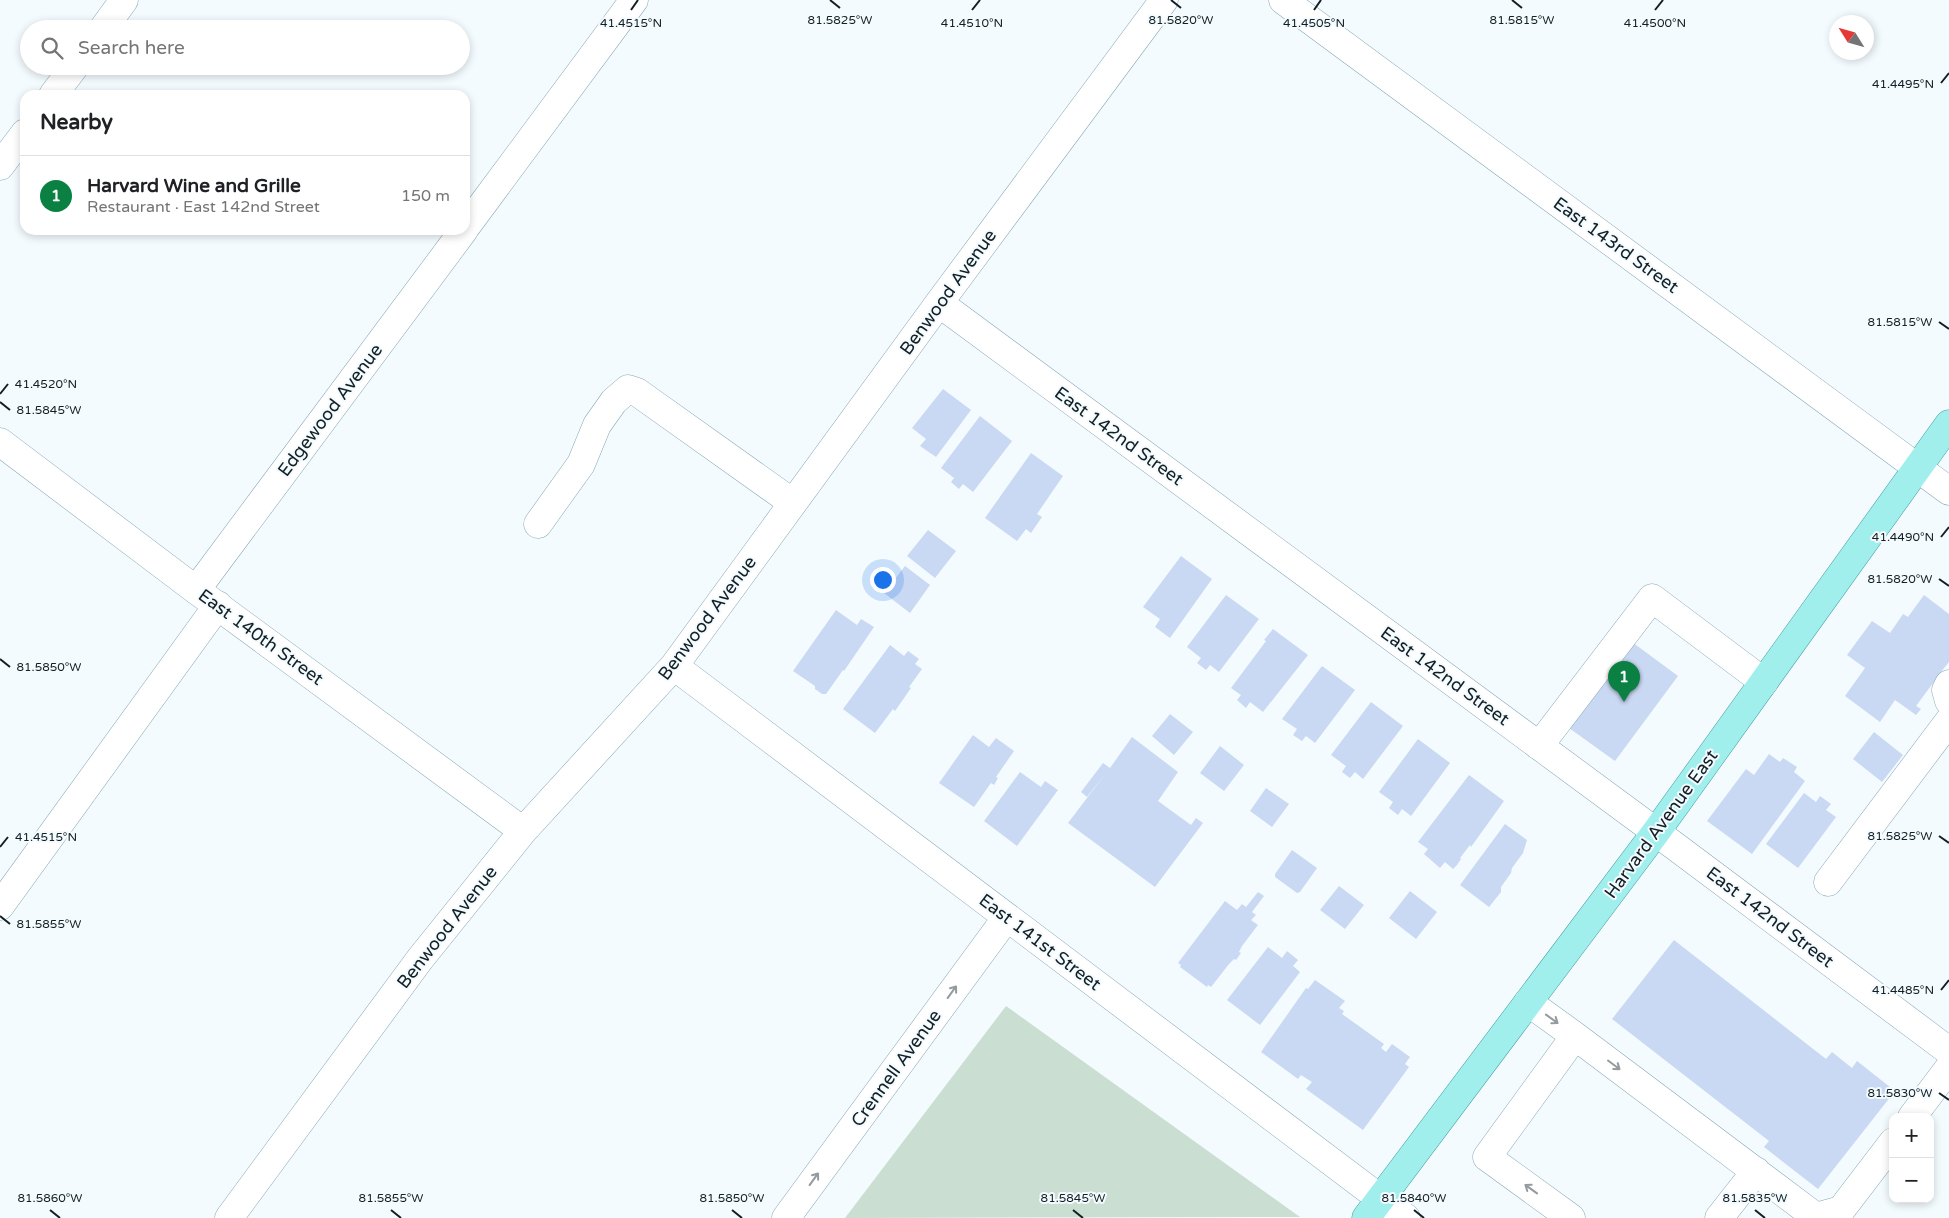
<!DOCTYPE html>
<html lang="en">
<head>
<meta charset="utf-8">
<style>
  :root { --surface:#fff; --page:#f6f6f6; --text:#202124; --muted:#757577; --line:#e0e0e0; --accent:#0b8043 }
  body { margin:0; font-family:"Varela Round",sans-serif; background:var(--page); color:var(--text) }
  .controls { position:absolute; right:15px; bottom:15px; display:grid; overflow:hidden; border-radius:10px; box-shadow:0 2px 8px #0003 }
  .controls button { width:45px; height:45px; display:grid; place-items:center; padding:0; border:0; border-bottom:1px solid var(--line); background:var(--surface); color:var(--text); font:25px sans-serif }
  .compass { position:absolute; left:1829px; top:15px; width:45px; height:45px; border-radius:50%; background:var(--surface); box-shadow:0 2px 8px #0003; rotate:307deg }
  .you { position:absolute; left:882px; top:579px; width:18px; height:18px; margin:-12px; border:4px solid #fff; border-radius:50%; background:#1a73e8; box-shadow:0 0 0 8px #1a73e833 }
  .badge { display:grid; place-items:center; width:32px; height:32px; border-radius:50%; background:var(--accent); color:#fff; font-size:16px; font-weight:700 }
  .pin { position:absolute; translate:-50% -41px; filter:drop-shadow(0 1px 2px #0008) }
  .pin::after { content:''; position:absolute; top:26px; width:18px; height:15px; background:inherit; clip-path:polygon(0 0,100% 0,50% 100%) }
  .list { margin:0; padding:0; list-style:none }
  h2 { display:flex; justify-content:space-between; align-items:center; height:65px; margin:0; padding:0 20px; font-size:21px }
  h2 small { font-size:16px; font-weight:400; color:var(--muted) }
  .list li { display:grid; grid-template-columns:32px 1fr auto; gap:15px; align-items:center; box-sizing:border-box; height:80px; padding:0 20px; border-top:1px solid var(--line) }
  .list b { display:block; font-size:19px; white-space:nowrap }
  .list p { margin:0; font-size:16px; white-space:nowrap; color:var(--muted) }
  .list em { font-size:16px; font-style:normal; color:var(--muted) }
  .icon { flex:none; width:28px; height:28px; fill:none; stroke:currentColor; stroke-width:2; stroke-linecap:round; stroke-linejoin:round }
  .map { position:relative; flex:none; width:1949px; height:1218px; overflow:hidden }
  .search { position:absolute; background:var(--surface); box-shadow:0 2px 8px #0003; left:20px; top:20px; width:450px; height:55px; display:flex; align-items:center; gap:12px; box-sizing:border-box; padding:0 18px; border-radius:28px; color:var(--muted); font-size:19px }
  .panel { position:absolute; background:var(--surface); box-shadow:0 2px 8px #0003; left:20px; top:90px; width:450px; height:145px; border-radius:15px }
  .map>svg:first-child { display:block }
  .green { fill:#caded1 }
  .building { fill:#c9d8f3 }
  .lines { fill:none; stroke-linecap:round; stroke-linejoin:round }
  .minor-casing { stroke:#87a8b7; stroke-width:29 }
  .major-casing { stroke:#469f9f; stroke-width:29 }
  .minor { stroke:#fff; stroke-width:28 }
  .major { stroke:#a1efed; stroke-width:28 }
  .oneway { stroke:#949a9d }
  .ticks { fill:none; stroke:#121f25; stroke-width:2 }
  .labels { text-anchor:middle; stroke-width:4; stroke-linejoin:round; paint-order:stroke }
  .street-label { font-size:18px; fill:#121f25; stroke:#f4fbfe }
  .ticks-label { font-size:12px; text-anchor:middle; fill:#121f25; stroke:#f4fbfe; stroke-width:4; stroke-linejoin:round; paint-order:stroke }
</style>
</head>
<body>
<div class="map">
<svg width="1949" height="1218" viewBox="0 0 1949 1218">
  <rect width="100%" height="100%" fill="#f4fbfe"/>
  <!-- green -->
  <path class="green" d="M1006,1006L1300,1217L845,1218Z"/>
  <!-- building -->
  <path class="building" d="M943,389L971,410L936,457L920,446L926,439L912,428Z
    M980,416L1012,441L973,492L963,484L959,489L951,482L954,478L941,468Z
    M1031,453L1063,476L1037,514L1042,517L1031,533L1026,529L1017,541L985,518Z
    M928,530L956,551L935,578L907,556Z
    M1181,556L1212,579L1170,638L1155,627L1160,619L1143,607Z
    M905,566L930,585L910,613L884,593Z
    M1226,595L1259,619L1219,672L1210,665L1206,670L1197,663L1201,658L1187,647Z
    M1924,595L1949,614V662L1940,673L1943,676L1939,682L1936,679L1916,706L1921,709L1916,715L1895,700L1880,722L1845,696L1865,668L1847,655L1872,621L1890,633L1903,614L1908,617Z
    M836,610L857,625L861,619L874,627L844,671L843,670L826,694H822L815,689V686L793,671Z
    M1273,629L1308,655L1263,712L1250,702L1246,708L1237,700L1241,695L1231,688L1266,641L1264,640Z
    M1632,642L1678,676L1615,761L1569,728Z
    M890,645L904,656L908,651L919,659L915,664L922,669L909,687L911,688L895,711L893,709L875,733L843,709Z
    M1322,666L1355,690L1315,743L1306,736L1302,741L1293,735L1297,729L1282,719Z
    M1371,702L1403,726L1363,779L1355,772L1350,778L1342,772L1346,766L1331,755Z
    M1170,714L1193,732L1174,755L1152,736Z
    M1874,732L1903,755L1882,782L1853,759Z
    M973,735L989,747L996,738L1014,751L996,777L998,778L994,785L991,783L974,807L939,783Z
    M1132,737L1178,772L1158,801L1191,825L1196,818L1203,823L1155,887L1068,823L1106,773L1087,797L1081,792L1103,763L1110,768Z
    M1418,739L1450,763L1411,816L1402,809L1398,815L1389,808L1393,802L1379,792Z
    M1220,746L1244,765L1224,791L1200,773Z
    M1769,754L1780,762L1783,758L1797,767L1794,772L1805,781L1752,854L1707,821L1746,769L1754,775Z
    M1020,772L1041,787L1045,781L1058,790L1017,846L984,821Z
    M1469,775L1504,801L1471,847L1470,845L1460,858L1461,859L1457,865L1453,869L1445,862L1440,868L1424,854L1428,849L1418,842Z
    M1266,788L1289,804L1272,827L1250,811Z
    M1804,793L1816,802L1820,796L1831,804L1826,810L1836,817L1798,868L1766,844Z
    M1505,824L1527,840L1523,853L1512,868L1511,873L1501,887V892L1489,907L1460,885Z
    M1292,850L1317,868L1300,892L1297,893L1275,877V874Z
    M1339,886L1364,905L1345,929L1320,910Z
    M1410,891L1437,912L1416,939L1389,918Z
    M1258,892L1264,896L1252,912L1256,915L1251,920L1258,925L1242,946L1239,952L1241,953L1236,960L1234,959L1229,964L1211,987L1208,985L1207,987L1180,967L1181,965L1178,963L1225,901L1237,910L1242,904L1246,907Z
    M1674,940L1826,1059L1832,1052L1852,1068L1857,1061L1895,1091L1818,1189L1764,1147L1769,1141L1612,1019Z
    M1268,947L1282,958L1287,951L1298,960L1293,966L1300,972L1260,1025L1227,1000Z
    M1315,980L1345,1001L1339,1008L1344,1011L1342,1014L1384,1044L1381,1048L1386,1052L1392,1044L1410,1057L1405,1064L1409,1067L1363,1130L1306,1089L1312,1082L1301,1075L1298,1079L1261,1052L1306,988L1308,989Z"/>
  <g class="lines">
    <defs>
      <path id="minor" d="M1283,0L1949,491
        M103,29L124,0
        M53,95L75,66
        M0,166L25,133
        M465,228L634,0
        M939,303L1656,832L1949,1051
        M0,442L196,590L523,831
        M538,524L581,464L597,425L614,401L628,389L637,392L793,503
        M196,590L464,230
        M674,666L1406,1218
        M1949,684L1946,690L1949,701
        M1539,746L1652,598L1764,682
        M1828,882L1949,721
        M0,906L218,605
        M1528,1002L1575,1036L1816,1217L1841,1210L1893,1142
        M1912,1117L1949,1068
        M229,1218L420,959L523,831L674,666L939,303L1164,0
        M786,1218L1007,917
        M1571,1218L1487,1157L1575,1036
        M1719,1218L1756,1171"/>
      <path id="major" d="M1366,1218L1656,832L1949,424"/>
    </defs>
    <!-- minor casing -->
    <use href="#minor" class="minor-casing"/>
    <!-- major casing -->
    <use href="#major" class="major-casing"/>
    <!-- minor -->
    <use href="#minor" class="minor"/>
    <!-- major -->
    <use href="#major" class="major"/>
  </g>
  <!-- one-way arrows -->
  <defs><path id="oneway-shaft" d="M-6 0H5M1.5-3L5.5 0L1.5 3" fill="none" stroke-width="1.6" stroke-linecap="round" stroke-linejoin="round" transform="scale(1.25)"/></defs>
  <g class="oneway">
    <use href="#oneway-shaft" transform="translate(952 992) rotate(-54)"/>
    <use href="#oneway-shaft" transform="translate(1552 1019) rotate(36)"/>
    <use href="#oneway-shaft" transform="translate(1614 1065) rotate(37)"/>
    <use href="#oneway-shaft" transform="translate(814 1179) rotate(-54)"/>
    <use href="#oneway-shaft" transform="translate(1531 1189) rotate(-144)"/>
  </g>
  <!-- ticks -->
  <path class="ticks" d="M830,0L840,8M1171,0L1181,8M1512,0L1522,8M631,10L638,0M972,10L980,0M1314,10L1321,0M1655,10L1663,0M1941,83L1949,73M1939,322L1949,329M0,394L8,384M0,402L10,410M1941,537L1949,527M1939,579L1949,586M0,659L10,667M1939,836L1949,843M0,847L8,837M0,916L10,924M1941,990L1949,980M1939,1093L1949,1100M50,1210L60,1218M391,1210L401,1218M732,1210L742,1218M1073,1210L1083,1218M1414,1210L1424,1218M1755,1210L1765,1218"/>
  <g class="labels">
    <!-- street labels -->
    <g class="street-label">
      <text transform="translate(1616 245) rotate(36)" y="6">East 143rd Street</text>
      <text transform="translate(948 292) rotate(-54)" y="6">Benwood Avenue</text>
      <text transform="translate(330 410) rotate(-53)" y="6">Edgewood Avenue</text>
      <text transform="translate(1119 436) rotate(36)" y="6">East 142nd Street</text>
      <text transform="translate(707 618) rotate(-53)" y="6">Benwood Avenue</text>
      <text transform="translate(261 637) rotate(36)" y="6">East 140th Street</text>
      <text transform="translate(1445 676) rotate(36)" y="6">East 142nd Street</text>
      <text transform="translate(1661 824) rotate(-54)" y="6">Harvard Avenue East</text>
      <text transform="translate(1770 917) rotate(37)" y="6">East 142nd Street</text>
      <text transform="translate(447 927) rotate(-52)" y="6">Benwood Avenue</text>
      <text transform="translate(1040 942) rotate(37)" y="6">East 141st Street</text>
      <text transform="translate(896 1068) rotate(-54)" y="6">Crennell Avenue</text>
    </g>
  </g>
  <g class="ticks-label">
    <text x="840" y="24">81.5825°W</text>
    <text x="1181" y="24">81.5820°W</text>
    <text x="1522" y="24">81.5815°W</text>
    <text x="631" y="27">41.4515°N</text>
    <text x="972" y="27">41.4510°N</text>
    <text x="1314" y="27">41.4505°N</text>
    <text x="1655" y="27">41.4500°N</text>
    <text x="1903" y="88">41.4495°N</text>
    <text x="1900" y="326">81.5815°W</text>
    <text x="46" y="388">41.4520°N</text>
    <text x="49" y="414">81.5845°W</text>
    <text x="1903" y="541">41.4490°N</text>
    <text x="1900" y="583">81.5820°W</text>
    <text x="49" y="671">81.5850°W</text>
    <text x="1900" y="840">81.5825°W</text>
    <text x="46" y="841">41.4515°N</text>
    <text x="49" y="928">81.5855°W</text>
    <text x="1903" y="994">41.4485°N</text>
    <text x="1900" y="1097">81.5830°W</text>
    <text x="50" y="1202">81.5860°W</text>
    <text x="391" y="1202">81.5855°W</text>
    <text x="732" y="1202">81.5850°W</text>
    <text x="1073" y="1202">81.5845°W</text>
    <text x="1414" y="1202">81.5840°W</text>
    <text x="1755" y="1202">81.5835°W</text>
  </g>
</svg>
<div class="controls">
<button>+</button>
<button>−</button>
</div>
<svg class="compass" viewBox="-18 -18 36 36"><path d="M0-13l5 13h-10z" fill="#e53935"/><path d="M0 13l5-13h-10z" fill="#757577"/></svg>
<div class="you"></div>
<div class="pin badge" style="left:1624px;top:702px">1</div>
<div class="search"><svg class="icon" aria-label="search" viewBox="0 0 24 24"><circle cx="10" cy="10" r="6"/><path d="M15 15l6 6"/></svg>Search here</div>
<section class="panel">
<h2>Nearby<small></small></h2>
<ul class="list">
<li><span class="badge">1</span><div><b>Harvard Wine and Grille</b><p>Restaurant · East 142nd Street</p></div><em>150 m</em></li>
</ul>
</section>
</div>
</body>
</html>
